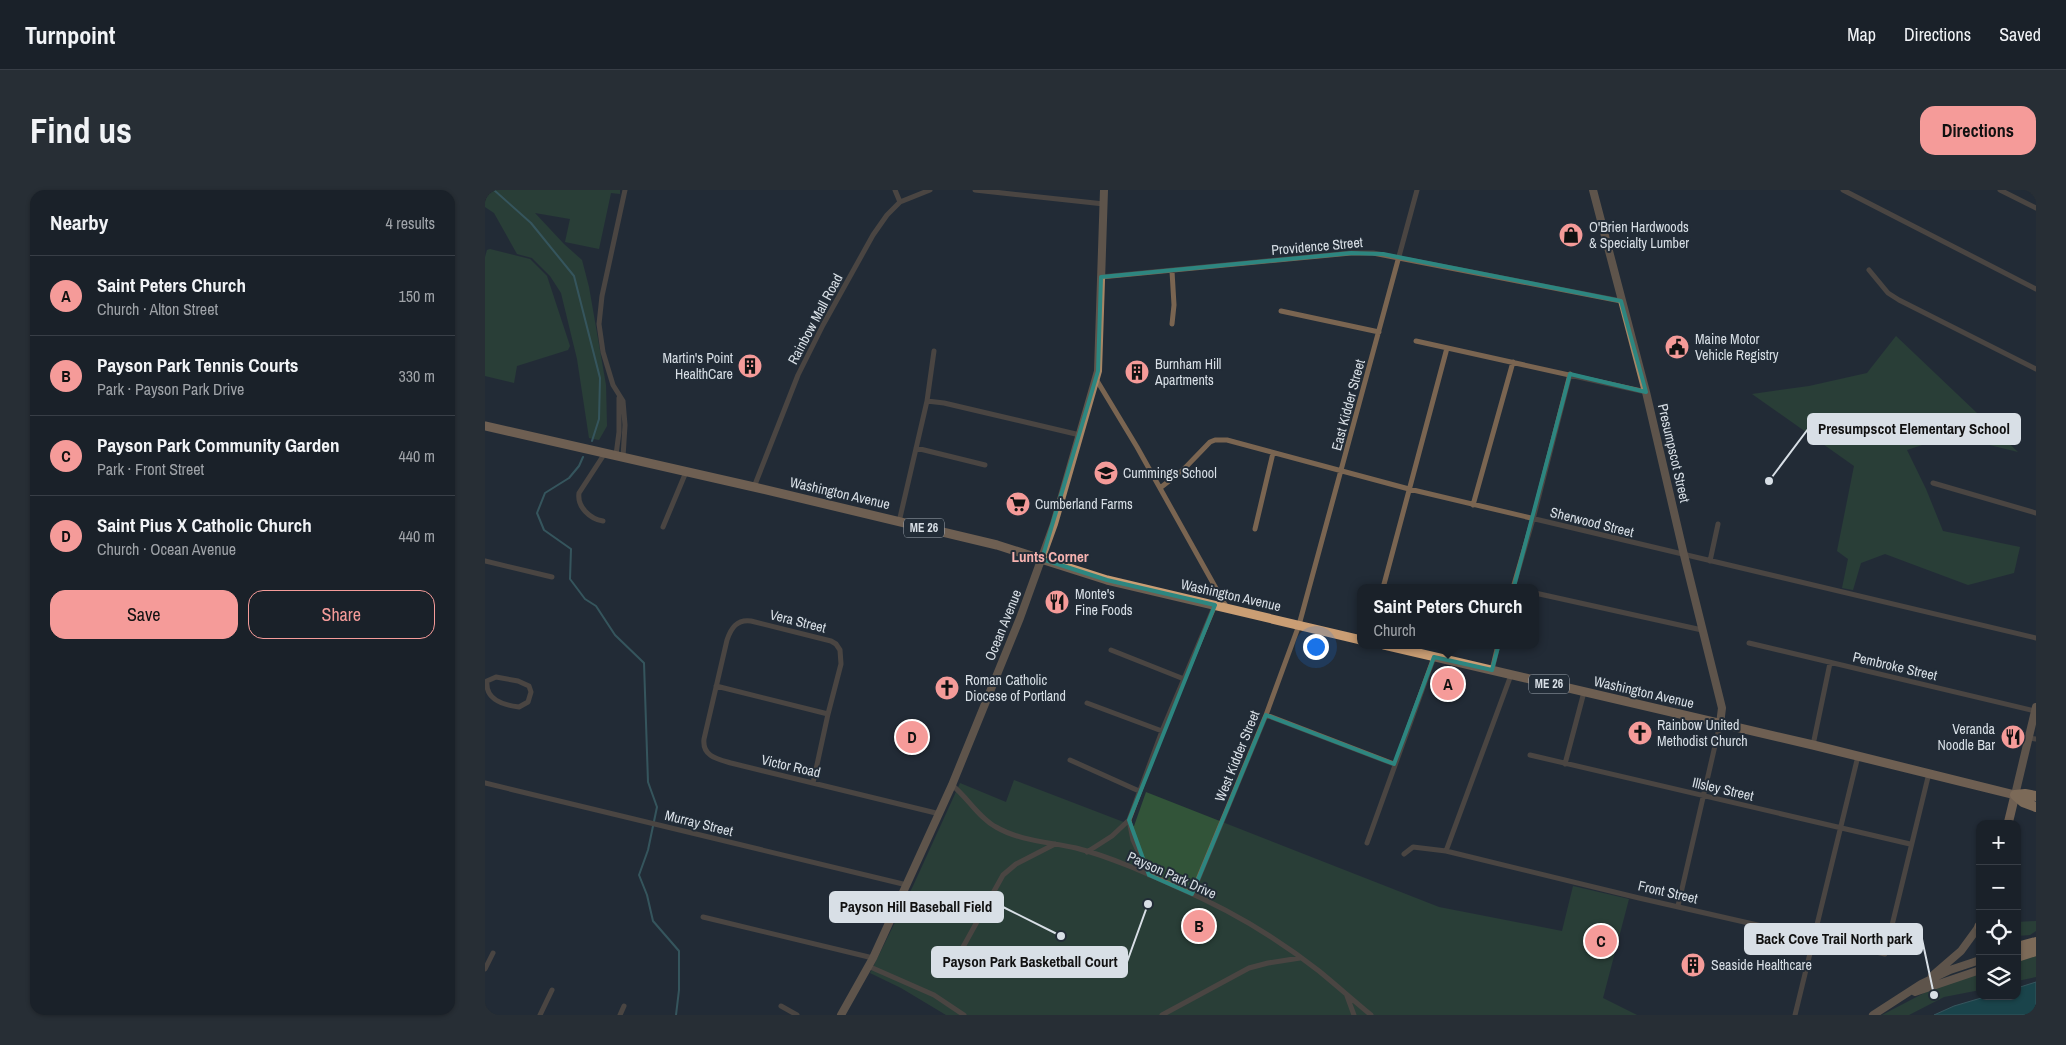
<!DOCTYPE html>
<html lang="en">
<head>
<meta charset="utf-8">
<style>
  :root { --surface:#1a2129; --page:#272e35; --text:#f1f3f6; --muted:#9fa3a8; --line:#383e46; --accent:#f59b99 }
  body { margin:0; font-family:"Archivo Narrow",sans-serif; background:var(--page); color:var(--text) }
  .controls { position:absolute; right:15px; bottom:15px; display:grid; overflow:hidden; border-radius:10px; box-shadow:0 1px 4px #0004 }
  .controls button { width:45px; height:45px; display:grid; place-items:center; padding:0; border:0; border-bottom:1px solid var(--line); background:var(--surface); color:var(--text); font:25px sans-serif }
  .you { position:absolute; left:830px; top:456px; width:18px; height:18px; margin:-12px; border:4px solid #fff; border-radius:50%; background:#1a73e8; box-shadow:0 0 0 8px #1a73e833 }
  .badge { display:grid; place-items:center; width:32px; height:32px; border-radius:50%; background:var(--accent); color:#111; font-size:16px; font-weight:700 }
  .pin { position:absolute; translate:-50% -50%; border:2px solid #fff; box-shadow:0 1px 5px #0006 }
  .popup { position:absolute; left:872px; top:394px; width:182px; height:65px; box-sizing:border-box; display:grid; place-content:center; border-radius:10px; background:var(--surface); filter:drop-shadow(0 1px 4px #0005); font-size:16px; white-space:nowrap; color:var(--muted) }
  .popup b { font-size:19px; color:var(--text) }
  .popup::after { content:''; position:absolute; left:50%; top:100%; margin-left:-10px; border:10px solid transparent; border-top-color:var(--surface) }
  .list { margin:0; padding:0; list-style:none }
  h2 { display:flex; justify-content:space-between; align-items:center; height:65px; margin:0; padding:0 20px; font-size:21px }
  h2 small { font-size:16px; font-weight:400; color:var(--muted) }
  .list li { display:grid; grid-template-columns:32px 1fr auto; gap:15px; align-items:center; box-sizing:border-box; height:80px; padding:0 20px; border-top:1px solid var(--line) }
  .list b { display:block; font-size:19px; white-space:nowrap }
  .list p { margin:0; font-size:16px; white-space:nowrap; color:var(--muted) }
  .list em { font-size:16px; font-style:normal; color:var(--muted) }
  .actions { display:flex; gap:10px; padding:15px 20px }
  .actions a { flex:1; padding:11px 0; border:1px solid var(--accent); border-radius:15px; text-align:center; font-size:18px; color:var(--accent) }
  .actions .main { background:var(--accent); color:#111 }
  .icon { flex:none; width:28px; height:28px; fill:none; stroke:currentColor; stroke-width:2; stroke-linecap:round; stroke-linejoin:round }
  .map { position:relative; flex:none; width:1551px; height:825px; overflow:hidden; border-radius:15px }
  header { display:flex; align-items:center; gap:30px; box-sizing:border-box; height:70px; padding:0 25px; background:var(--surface); border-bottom:1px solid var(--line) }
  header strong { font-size:24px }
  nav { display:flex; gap:28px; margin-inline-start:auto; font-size:18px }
  .intro { display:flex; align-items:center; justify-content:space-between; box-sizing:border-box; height:120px; padding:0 30px }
  h1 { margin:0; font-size:35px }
  .button { padding:12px 22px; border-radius:15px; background:var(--accent); color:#111; font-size:18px; font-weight:700 }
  main { display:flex; gap:30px; padding:0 30px }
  aside { flex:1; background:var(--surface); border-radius:15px; box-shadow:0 1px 4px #0004 }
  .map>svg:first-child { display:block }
  .green { fill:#325439 }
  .water { fill:#116265; stroke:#4d888c }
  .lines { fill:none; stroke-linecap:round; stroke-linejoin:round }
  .stream { stroke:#4d888c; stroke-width:2 }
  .street { stroke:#7a6551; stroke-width:5 }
  .secondary { stroke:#a78665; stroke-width:8 }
  .primary { stroke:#ca9e74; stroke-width:9 }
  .highway { stroke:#e9b582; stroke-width:10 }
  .marked { fill:none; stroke:#2d8680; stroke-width:4; stroke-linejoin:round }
  .labels { text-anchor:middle; stroke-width:4; stroke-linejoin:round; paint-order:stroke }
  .shield { fill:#222c37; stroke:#a1a9b2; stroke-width:1 }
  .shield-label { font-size:12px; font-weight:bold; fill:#d8dfe6 }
  .poi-label { font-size:14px; fill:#d8dfe6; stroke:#222c37; text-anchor:start }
  .street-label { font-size:14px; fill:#d8dfe6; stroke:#222c37 }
  .neighbourhood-label { font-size:15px; font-weight:bold; fill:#f7b3b0; stroke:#222c37 }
  .leader { fill:none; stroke:#d8dfe6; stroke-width:2 }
  .callout-dot { fill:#d8dfe6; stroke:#222c37; stroke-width:2 }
  .callout { fill:#d8dfe6; stroke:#d8dfe6; stroke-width:2 }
  .callout-label { font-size:15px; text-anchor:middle; font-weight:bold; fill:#111 }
</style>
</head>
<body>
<header>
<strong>Turnpoint</strong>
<nav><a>Map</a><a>Directions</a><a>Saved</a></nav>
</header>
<div class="intro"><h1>Find us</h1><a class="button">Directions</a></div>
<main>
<aside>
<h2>Nearby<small>4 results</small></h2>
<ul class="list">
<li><span class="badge">A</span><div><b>Saint Peters Church</b><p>Church · Alton Street</p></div><em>150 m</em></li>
<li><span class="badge">B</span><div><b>Payson Park Tennis Courts</b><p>Park · Payson Park Drive</p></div><em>330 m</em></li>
<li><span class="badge">C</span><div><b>Payson Park Community Garden</b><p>Park · Front Street</p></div><em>440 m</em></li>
<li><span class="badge">D</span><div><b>Saint Pius X Catholic Church</b><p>Church · Ocean Avenue</p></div><em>440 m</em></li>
</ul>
<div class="actions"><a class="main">Save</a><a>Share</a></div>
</aside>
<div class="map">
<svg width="1551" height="825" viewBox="0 0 1551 825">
  <rect width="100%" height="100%" fill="#222c37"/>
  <!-- green -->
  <path class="green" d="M0,0H135V4L126,3L114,59L80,52L85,29L50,23L79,54L97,70L104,97L121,195L122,236L114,250L104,248L92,169L76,103L65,86L47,68L32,64L9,23L0,17Z
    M5,59L45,69L62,86L85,156L83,160L32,176L29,193L0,186V67L2,60Z
    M1411,146L1533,262L1476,248L1446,252L1422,260L1441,299L1458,341L1535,357L1529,383L1483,395L1400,364L1376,373L1368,400L1357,398L1363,369L1352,361L1369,276L1267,204L1324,196L1382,183Z
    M529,590L649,636L661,602L954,717L1077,741L1088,696L1144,709L1118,808L1152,825H461L416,798L385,783L428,696L475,593L521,612Z
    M1551,731V741L1545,745L1532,746V732Z
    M1551,765V787L1532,791V771Z
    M1495,783V800L1459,807L1424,825H1397L1441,802Z"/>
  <!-- water -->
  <path class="water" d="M1551,792V825H1449L1469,816L1503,806H1532V798Z"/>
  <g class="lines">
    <!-- stream -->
    <path class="stream" d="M9,0L46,33L89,86L115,188L114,229L107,251
      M98,267L94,276L84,288L60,303L52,323L59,340L86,359L85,389L100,409L111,416L130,445L159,473L163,592L172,617L163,660L154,685L162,705L168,731L194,761V800L191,825"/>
    <!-- street -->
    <path class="street" d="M410,0L415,12
      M490,0L619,14
      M1358,0L1551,99
      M1515,0L1551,18
      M1384,80L1403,103L1414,110L1551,179
      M616,87L866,63H888L1136,111
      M796,121L894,142
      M687,134L689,115L687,81
      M931,151L1161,202
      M611,189L652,257L742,418
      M442,211L459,213L595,245
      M431,258L500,275
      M131,265L134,242V208
      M138,267L140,235L138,211L128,195L118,162L114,134L117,106L140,0
      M1448,293L1551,323
      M269,297L313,185L338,135L388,45L402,25L415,12L445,0
      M675,298L697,281L725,252L730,250H742L924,299L1551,448
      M988,315L1028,172
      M118,331C105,329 92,317 94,303L120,263
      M414,332L442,211L449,161
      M178,337L201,282
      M770,339L788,263
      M0,371L67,387
      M1225,371L1233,334
      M898,398L962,158
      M1028,398L1048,329L1085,184
      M1050,403L1217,440
      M1264,453L1550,521
      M626,460L699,489
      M1007,480L1013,455
      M11,487L33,491L44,496L46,502L43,512L34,517C18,515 0,510 2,491Z
      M231,496L343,524
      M602,513L677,541
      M781,525L909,574
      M1544,548L1551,549
      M1328,555L1345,473
      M1045,565L1425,654
      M585,570L654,601
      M1080,574L1099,502
      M0,593L422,695
      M328,593L343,524L356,474L355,460L351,454L346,451L266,431C252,429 246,438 242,450L219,549C217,566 232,569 246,573L455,624
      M467,595C483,608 494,628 511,637C535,651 565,652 591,658C626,667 661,683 694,698C743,719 792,748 834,781C851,795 868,810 886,825
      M644,630L648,650L664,685
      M882,653L949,467
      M961,661L1026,485
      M602,662L627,646L644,630L677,541L730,415
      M919,664L928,657L961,661L1154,708L1400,764L1444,583
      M707,704L781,525L814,435L932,0
      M1193,716L1235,534
      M218,727L388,768
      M478,757L518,685L531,674L570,654
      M383,776L449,805L479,825
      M0,779L8,763
      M862,806L869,825
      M296,816L312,825
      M55,825L67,800
      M135,825L139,816
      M677,825L764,778L783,773L815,768
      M1310,825L1373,566"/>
    <!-- secondary -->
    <path class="secondary" d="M1108,0L1161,202L1199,365L1237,518L1235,534
      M1530,605L1551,517
      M1447,786L1476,761L1495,735
      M1430,802L1495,780
      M356,825L388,768L467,595L535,428L569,334L613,181L619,0
      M1388,825L1436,794L1465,780L1495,770"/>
    <!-- primary -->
    <path class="primary" d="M0,236L269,297L512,355L622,390L876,450
      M899,455L1328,555L1530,605L1523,634
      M1494,736H1495"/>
    <!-- highway -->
    <path class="highway" d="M1530,605L1538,612L1551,617
      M1530,605L1540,604L1551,606
      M1532,757L1551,752
      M1532,767L1551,761"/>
  </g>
  <!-- marked area -->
  <path d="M0 0H1551V825H0ZM866,63L898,64L1136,111L1161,202L1085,184L1007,480L949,467L909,574L781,525L707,704L664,685L644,630L730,415L622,390L557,369L613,181L616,87Z" fill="#222c37" fill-opacity=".55" fill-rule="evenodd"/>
  <path class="marked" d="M866,63L898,64L1136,111L1161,202L1085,184L1007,480L949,467L909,574L781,525L707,704L664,685L644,630L730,415L622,390L557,369L613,181L616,87Z"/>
  <!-- icons -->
  <defs>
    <symbol id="shop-disc" viewBox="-11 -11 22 22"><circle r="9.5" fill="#f59b99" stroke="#222c37"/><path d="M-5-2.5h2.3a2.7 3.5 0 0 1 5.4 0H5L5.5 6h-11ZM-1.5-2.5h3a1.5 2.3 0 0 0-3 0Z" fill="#111"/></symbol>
    <symbol id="civic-disc" viewBox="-11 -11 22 22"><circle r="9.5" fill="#f59b99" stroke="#222c37"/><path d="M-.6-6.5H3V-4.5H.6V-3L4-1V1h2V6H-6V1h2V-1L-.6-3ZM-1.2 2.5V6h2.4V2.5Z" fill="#111"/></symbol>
    <symbol id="building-disc" viewBox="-11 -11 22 22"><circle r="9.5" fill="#f59b99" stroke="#222c37"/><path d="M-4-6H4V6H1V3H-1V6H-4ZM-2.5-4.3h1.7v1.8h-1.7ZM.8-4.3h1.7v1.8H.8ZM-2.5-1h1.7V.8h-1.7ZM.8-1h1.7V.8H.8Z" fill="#111"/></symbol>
    <symbol id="school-disc" viewBox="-11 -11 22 22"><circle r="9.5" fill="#f59b99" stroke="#222c37"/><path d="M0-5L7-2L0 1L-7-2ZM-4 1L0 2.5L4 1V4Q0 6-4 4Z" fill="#111"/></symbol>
    <symbol id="supermarket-disc" viewBox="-11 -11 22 22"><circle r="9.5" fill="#f59b99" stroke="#222c37"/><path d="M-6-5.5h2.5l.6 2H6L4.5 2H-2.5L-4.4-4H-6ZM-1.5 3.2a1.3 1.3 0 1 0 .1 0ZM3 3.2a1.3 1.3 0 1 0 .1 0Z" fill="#111"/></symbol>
    <symbol id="restaurant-disc" viewBox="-11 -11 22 22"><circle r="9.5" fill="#f59b99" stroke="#222c37"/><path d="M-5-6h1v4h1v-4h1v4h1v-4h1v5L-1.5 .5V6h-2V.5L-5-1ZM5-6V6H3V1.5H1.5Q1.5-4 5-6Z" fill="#111"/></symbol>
    <symbol id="church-disc" viewBox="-11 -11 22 22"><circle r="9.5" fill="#f59b99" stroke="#222c37"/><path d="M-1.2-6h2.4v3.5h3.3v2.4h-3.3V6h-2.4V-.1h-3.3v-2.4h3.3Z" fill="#111"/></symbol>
  </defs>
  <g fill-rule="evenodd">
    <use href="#shop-disc" x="1072" y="31" width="28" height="28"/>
    <use href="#civic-disc" x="1178" y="143" width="28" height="28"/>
    <use href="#building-disc" x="251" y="162" width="28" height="28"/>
    <use href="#building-disc" x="638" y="168" width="28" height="28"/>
    <use href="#school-disc" x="607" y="269" width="28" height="28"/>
    <use href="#supermarket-disc" x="519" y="300" width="28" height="28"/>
    <use href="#restaurant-disc" x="558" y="398" width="28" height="28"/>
    <use href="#church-disc" x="448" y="484" width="28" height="28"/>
    <use href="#church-disc" x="1141" y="529" width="28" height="28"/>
    <use href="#restaurant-disc" x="1514" y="533" width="28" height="28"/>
    <use href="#building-disc" x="1194" y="761" width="28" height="28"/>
  </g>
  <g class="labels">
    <!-- shield labels -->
    <g class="shield">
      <rect x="419" y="328.5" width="40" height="19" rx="4"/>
      <rect x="1044" y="484.5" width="40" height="19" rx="4"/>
    </g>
    <g class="shield-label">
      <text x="439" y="342">ME 26</text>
      <text x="1064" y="498">ME 26</text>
    </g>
    <!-- poi labels -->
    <g class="poi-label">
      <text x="1104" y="42">O'Brien Hardwoods<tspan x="1104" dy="16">&amp; Specialty Lumber</tspan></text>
      <text x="1210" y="154">Maine Motor<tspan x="1210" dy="16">Vehicle Registry</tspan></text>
      <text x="248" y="173" text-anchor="end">Martin's Point<tspan x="248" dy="16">HealthCare</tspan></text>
      <text x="670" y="179">Burnham Hill<tspan x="670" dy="16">Apartments</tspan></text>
      <text x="638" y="288">Cummings School</text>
      <text x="550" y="319">Cumberland Farms</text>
      <text x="590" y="409">Monte's<tspan x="590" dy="16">Fine Foods</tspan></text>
      <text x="480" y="495">Roman Catholic<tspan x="480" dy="16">Diocese of Portland</tspan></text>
      <text x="1172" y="540">Rainbow United<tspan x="1172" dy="16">Methodist Church</tspan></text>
      <text x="1510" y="544" text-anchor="end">Veranda<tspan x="1510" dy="16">Noodle Bar</tspan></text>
      <text x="1226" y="780">Seaside Healthcare</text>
    </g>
    <!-- street labels -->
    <g class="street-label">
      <text transform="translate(832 56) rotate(-5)" y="5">Providence Street</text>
      <text transform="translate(330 129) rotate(-62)" y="5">Rainbow Mall Road</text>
      <text transform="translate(863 215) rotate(-75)" y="5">East Kidder Street</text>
      <text transform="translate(1189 263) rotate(77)" y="5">Presumpscot Street</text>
      <text transform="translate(355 303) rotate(13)" y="5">Washington Avenue</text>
      <text transform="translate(1107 332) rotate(14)" y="5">Sherwood Street</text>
      <text transform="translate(746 405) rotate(13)" y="5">Washington Avenue</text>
      <text transform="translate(313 431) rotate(14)" y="5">Vera Street</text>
      <text transform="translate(518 435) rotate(-68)" y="5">Ocean Avenue</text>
      <text transform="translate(1410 476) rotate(13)" y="5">Pembroke Street</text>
      <text transform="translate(1159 502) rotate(13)" y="5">Washington Avenue</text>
      <text transform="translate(752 566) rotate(-68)" y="5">West Kidder Street</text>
      <text transform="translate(306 576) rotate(13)" y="5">Victor Road</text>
      <text transform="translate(1238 599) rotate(13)" y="5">Illsley Street</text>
      <text transform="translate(214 633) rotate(14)" y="5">Murray Street</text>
      <text transform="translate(687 685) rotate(24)" y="5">Payson Park Drive</text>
      <text transform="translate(1183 702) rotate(13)" y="5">Front Street</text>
    </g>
    <!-- neighbourhood labels -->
    <g class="neighbourhood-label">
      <text x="565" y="372">Lunts Corner</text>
    </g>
  </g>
  <!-- callouts -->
  <path class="leader" d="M1284 291L1323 239M576 746L518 717M1449 805L1437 749M663 714L642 772"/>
  <g class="callout-dot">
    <circle cx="1284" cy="291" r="5"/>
    <circle cx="576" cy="746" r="5"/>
    <circle cx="1449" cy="805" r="5"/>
    <circle cx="663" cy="714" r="5"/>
  </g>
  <g class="callout">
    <rect x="1323" y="224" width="212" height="30" rx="5"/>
    <rect x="345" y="702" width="173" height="30" rx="5"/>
    <rect x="1260" y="734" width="177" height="30" rx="5"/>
    <rect x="447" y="757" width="195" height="30" rx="5"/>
  </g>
  <g class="callout-label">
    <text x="1429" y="244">Presumpscot Elementary School</text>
    <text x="431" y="722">Payson Hill Baseball Field</text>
    <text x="1349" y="754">Back Cove Trail North park</text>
    <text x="545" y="777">Payson Park Basketball Court</text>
  </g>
</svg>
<div class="controls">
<button>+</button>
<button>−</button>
<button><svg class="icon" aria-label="locate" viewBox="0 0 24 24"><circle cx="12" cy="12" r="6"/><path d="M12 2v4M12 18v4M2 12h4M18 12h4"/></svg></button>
<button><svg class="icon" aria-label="layers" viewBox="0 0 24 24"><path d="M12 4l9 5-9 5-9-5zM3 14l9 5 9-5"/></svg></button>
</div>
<div class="you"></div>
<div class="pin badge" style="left:963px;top:494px">A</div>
<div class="popup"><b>Saint Peters Church</b>Church</div>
<div class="pin badge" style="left:714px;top:736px">B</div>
<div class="pin badge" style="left:1116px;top:751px">C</div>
<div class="pin badge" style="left:427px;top:547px">D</div>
</div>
</main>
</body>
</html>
